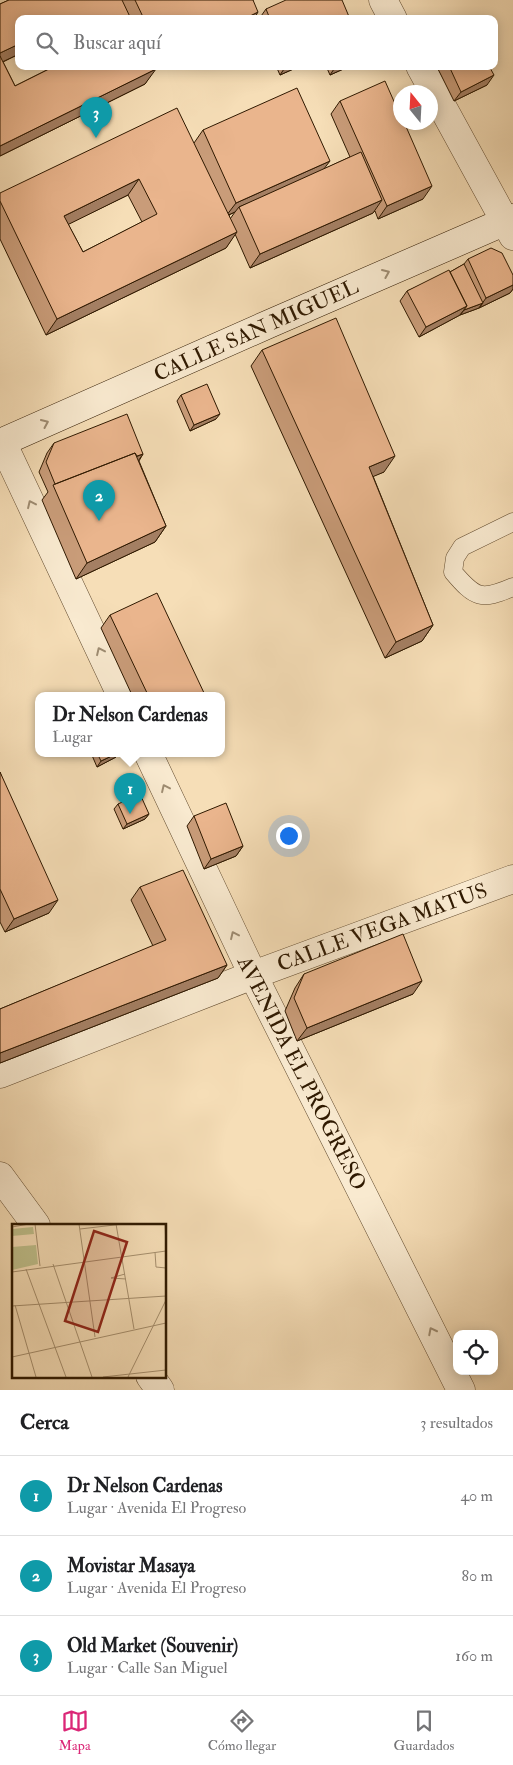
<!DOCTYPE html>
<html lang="es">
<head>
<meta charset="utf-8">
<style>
  :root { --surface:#fff; --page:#f2f2f2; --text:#202124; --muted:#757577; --line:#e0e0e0; --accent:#db2777 }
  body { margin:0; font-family:"IM FELL Double Pica",serif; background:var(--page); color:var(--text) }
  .controls { position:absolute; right:15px; bottom:15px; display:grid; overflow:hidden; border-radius:10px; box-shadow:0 2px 12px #0003 }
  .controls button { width:45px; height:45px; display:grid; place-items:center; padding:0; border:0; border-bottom:1px solid var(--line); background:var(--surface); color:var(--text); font:25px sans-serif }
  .compass { position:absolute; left:393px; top:85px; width:45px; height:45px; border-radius:50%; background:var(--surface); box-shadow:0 2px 12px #0003; rotate:342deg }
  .you { position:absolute; left:288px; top:835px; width:18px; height:18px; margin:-12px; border:4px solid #fff; border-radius:50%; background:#1a73e8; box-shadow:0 0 0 8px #1a73e833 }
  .badge { display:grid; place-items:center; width:32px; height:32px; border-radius:50%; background:var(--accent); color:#fff; font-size:16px; font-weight:700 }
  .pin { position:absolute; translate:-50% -41px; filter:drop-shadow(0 1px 2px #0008) }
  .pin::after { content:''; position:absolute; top:26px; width:18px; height:15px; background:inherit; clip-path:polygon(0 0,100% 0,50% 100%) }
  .popup { position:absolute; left:35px; top:692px; width:190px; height:65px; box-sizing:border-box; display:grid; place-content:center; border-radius:10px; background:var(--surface); filter:drop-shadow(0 1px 4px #0005); font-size:16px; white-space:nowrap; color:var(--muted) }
  .popup b { font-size:19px; color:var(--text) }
  .popup::after { content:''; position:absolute; left:50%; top:100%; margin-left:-10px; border:10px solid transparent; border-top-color:var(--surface) }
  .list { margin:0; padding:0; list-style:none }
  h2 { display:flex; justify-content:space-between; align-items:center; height:65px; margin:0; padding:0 20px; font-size:21px }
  h2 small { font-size:16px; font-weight:400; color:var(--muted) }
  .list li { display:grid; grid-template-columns:32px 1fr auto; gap:15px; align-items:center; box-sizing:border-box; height:80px; padding:0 20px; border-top:1px solid var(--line) }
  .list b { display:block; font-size:19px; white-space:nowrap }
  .list p { margin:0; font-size:16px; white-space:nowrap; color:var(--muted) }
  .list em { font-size:16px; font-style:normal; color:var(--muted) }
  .icon { flex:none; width:28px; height:28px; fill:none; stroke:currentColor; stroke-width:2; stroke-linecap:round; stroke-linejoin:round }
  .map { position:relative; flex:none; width:513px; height:1390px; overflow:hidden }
  .search { position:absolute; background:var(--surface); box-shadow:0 2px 12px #0003; left:15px; right:15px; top:15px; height:55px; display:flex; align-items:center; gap:12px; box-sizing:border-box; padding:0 18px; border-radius:10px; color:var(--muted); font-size:19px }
  .sheet { height:305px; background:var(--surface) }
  nav { display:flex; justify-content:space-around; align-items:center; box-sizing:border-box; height:70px; border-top:1px solid var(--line); background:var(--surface); font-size:14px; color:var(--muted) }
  nav a { display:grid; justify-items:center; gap:2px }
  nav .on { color:var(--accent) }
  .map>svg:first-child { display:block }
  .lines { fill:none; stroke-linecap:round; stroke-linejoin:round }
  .lane-casing { stroke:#614a2e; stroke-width:19 }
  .street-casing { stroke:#614a2e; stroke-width:29 }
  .secondary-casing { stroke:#2f1900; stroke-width:29 }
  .lane { stroke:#f9ead0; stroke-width:18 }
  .street { stroke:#f9ead0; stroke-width:28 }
  .secondary { stroke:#f9ead0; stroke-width:28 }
  .wall { fill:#c99c79; stroke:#2f1900; fill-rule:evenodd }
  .shaded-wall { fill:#a47f63; stroke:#2f1900 }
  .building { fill:#eab58d; stroke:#2f1900; fill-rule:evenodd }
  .oneway { stroke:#9e8c72 }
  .labels { text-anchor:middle; stroke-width:4; stroke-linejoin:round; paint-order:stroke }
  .street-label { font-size:21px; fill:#2f1900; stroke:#f9ead0 }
  .inset-road { fill:none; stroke:#a68f6e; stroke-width:1 }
  .view { fill:#8f2418; fill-opacity:0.15; stroke:#8f2418; stroke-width:2.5 }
  .inset-edge { fill:none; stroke:#2f1900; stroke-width:2.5 }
</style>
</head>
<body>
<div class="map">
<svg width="513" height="1390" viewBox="0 0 513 1390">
  <rect width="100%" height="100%" fill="#f6deb7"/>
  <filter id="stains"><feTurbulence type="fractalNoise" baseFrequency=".004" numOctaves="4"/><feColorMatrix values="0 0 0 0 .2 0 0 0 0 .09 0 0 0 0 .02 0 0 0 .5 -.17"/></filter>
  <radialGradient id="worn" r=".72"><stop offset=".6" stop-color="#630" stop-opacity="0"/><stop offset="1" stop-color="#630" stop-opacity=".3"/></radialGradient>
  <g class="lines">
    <defs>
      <path id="lane" d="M513,522L462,547L455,558L453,572C475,598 481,601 513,587"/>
      <path id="street" d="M383,0L393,19
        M420,66L513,236
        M2,442L121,695
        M148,753L253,975L461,1390
        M0,1074L253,975L513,879
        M0,1176L36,1225
        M150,1376L160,1390"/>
      <path id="secondary" d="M0,443L269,324L513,218"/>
    </defs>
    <!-- lane casing -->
    <use href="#lane" class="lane-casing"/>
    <!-- street casing -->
    <use href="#street" class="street-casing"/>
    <!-- secondary casing -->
    <use href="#secondary" class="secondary-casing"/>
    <!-- lane -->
    <use href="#lane" class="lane"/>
    <!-- street -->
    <use href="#street" class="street"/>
    <!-- secondary -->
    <use href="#secondary" class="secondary"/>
  </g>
  <!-- wall -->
  <path class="wall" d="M9,0H253L254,19H19V54L3,62L15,86L55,66H158L155,68L145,84L0,156V4Z
    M266,9L350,19H259Z
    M276,66H300L280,75Z
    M326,66H350L330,75Z
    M440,66H489L487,85L454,101L438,69Z
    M340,101L423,199L378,219L375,211L373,213L250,268L235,234L226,248L46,335L0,239V201L194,143L203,130L324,169L350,157L331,114ZM128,195L142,222L83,252L68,224ZM235,212L230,219L229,215Z
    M468,259L513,275V289L510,293L479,308L460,315L419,337L400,301L407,291L450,272L464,264Z
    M262,350L384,472L373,476L433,625L422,641L385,658L251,366Z
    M181,395L216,419L190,431L177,401Z
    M54,443L143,454L139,461L166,526L155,542L76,579L42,500L48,492L39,472L47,453Z
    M110,615L205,695H132L101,628Z
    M91,753H119L116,757L97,767Z
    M0,772L49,913L5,932L0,922Z
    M118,804L149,814L145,819L123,829L114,809Z
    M194,816L243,846L236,856L204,869L187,826Z
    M140,887L227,965L218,978L0,1063V1009L153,946L131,900Z
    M304,974L413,994L297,1041L285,1011L295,988Z"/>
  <!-- shaded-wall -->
  <path class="shaded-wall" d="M258,12L254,19H244Z
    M19,44V54L0,63V53Z
    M286,66H300L280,75Z
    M336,66H350L330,75Z
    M156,69L145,84L0,156V146Z
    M494,75L487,85L454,101L461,92Z
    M330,161L320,174L239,207L235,212L226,216L236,203Z
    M139,179L128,195L53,232L64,216Z
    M432,186L423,199L378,219L387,206Z
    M382,200L373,213L250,268L260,254Z
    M237,232L226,248L46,335L57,319Z
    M513,285V289L510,293L479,308L486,298Z
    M483,303L479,308L460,315L464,310Z
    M467,306L460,315L419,337L426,327Z
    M220,414L216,419L190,431L194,425Z
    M143,454L136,464L55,490Z
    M395,456L384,472L358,483L369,467Z
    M166,526L155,542L76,579L87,563Z
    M433,625L422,641L385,658L396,642Z
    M118,753H119L116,757L97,767L101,761Z
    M149,814L145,819L123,829L127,824Z
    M243,846L236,856L204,869L211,859Z
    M58,900L49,913L5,932L14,919Z
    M227,965L218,978L0,1063V1053Z
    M422,981L413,994L297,1041L307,1028Z"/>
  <!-- building -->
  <path class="building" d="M9,0H122L131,19H19V44L0,53V4Z
    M135,0H253L258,12L244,19H144Z
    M286,0H342L350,19H270L266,9Z
    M0,56L15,86L55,66H155L156,69L0,146Z
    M449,66H489L494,75L461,92Z
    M385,81L400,115V122H404L432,186L387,206L340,101Z
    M297,88L330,161L236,203L203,130Z
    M177,108L237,232L57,319L0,201V193ZM139,179L157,214L83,252L64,216Z
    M361,152L382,200L260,254L239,207Z
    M491,248L502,253L513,275V285L486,298L468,259Z
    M464,264L483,303L464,310L467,306L450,272Z
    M449,270L467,306L426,327L407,291Z
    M336,318L395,456L369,467L433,625L396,642L262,350Z
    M207,384L220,414L194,425L181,395Z
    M127,414L143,454L137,456L135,453L55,484L46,462L54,443Z
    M135,453L166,526L87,563L53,485Z
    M157,593L205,695H148L110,615Z
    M97,753H118L101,761Z
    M0,772L58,900L14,919L0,889Z
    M140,794L149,814L127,824L118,804Z
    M226,803L243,846L211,859L194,816Z
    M183,870L227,965L0,1053V1009L166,940L140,887Z
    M403,934L422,981L307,1028L294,998L304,974Z"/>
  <!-- one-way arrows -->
  <defs><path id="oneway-chevron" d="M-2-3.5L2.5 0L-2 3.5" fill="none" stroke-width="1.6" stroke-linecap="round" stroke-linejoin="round" transform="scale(1.25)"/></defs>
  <g class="oneway">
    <use href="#oneway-chevron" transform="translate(386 273) rotate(-23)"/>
    <use href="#oneway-chevron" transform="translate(45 423) rotate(-24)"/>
    <use href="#oneway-chevron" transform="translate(31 504) rotate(-115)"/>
    <use href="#oneway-chevron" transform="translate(100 651) rotate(-115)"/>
    <use href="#oneway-chevron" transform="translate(165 788) rotate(-115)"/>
    <use href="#oneway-chevron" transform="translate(234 935) rotate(-115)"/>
    <use href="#oneway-chevron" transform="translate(432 1331) rotate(-117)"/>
  </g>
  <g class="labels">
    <!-- street labels -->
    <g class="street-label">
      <text transform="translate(256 330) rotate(-24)" y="7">CALLE SAN MIGUEL</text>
      <text transform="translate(382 927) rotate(-20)" y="7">CALLE VEGA MATUS</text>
      <text transform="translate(302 1073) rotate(63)" y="7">AVENIDA EL PROGRESO</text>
    </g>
  </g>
  <!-- overview -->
  <g transform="translate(12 1224)">
    <rect width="154" height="154" fill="#f6deb7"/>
    <path d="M21,3L22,10L0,12V5ZM24,21L26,40L0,46V23Z" fill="#bfc08c"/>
    <path class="inset-road" d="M23,0L28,42M67,0L83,113M104,0L122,105M153,0L154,22M0,3L17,0M68,5L111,0M143,28L144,43L154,44M41,40L80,153M14,45L54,153M0,48L154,27M113,50L99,54L114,55M3,81L24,153M0,82L154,72M0,133L154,99M91,153L154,146M116,153L154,76"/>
    <path class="view" d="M82,7L115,18L86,108L53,97Z"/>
    <rect width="154" height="154" class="inset-edge"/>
  </g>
  <rect width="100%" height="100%" filter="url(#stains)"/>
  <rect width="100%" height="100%" fill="url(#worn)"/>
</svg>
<div class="controls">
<button><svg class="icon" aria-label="locate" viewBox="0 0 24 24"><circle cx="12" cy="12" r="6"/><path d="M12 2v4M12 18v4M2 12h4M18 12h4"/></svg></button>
</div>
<svg class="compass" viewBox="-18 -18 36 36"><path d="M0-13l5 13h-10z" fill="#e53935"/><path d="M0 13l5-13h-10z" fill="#757577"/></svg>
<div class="you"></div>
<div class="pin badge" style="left:130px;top:814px;background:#0f9aa8">1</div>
<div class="popup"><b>Dr Nelson Cardenas</b>Lugar</div>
<div class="pin badge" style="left:99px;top:521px;background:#0f9aa8">2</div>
<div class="pin badge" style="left:96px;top:138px;background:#0f9aa8">3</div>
<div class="search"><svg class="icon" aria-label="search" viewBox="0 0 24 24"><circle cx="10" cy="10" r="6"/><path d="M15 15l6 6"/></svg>Buscar aquí</div>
</div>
<section class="sheet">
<h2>Cerca<small>3 resultados</small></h2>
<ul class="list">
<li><span class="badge" style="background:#0f9aa8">1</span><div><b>Dr Nelson Cardenas</b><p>Lugar · Avenida El Progreso</p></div><em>40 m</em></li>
<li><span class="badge" style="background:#0f9aa8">2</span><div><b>Movistar Masaya</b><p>Lugar · Avenida El Progreso</p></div><em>80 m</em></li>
<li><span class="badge" style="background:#0f9aa8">3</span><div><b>Old Market (Souvenir)</b><p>Lugar · Calle San Miguel</p></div><em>160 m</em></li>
</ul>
</section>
<nav>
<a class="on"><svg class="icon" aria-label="map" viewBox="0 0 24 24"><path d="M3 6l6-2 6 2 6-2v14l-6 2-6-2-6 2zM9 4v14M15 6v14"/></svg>Mapa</a>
<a><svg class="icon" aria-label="directions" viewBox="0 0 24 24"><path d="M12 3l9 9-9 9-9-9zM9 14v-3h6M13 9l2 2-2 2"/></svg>Cómo llegar</a>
<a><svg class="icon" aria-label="saved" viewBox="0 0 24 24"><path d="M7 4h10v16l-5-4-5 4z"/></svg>Guardados</a>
</nav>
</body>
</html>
